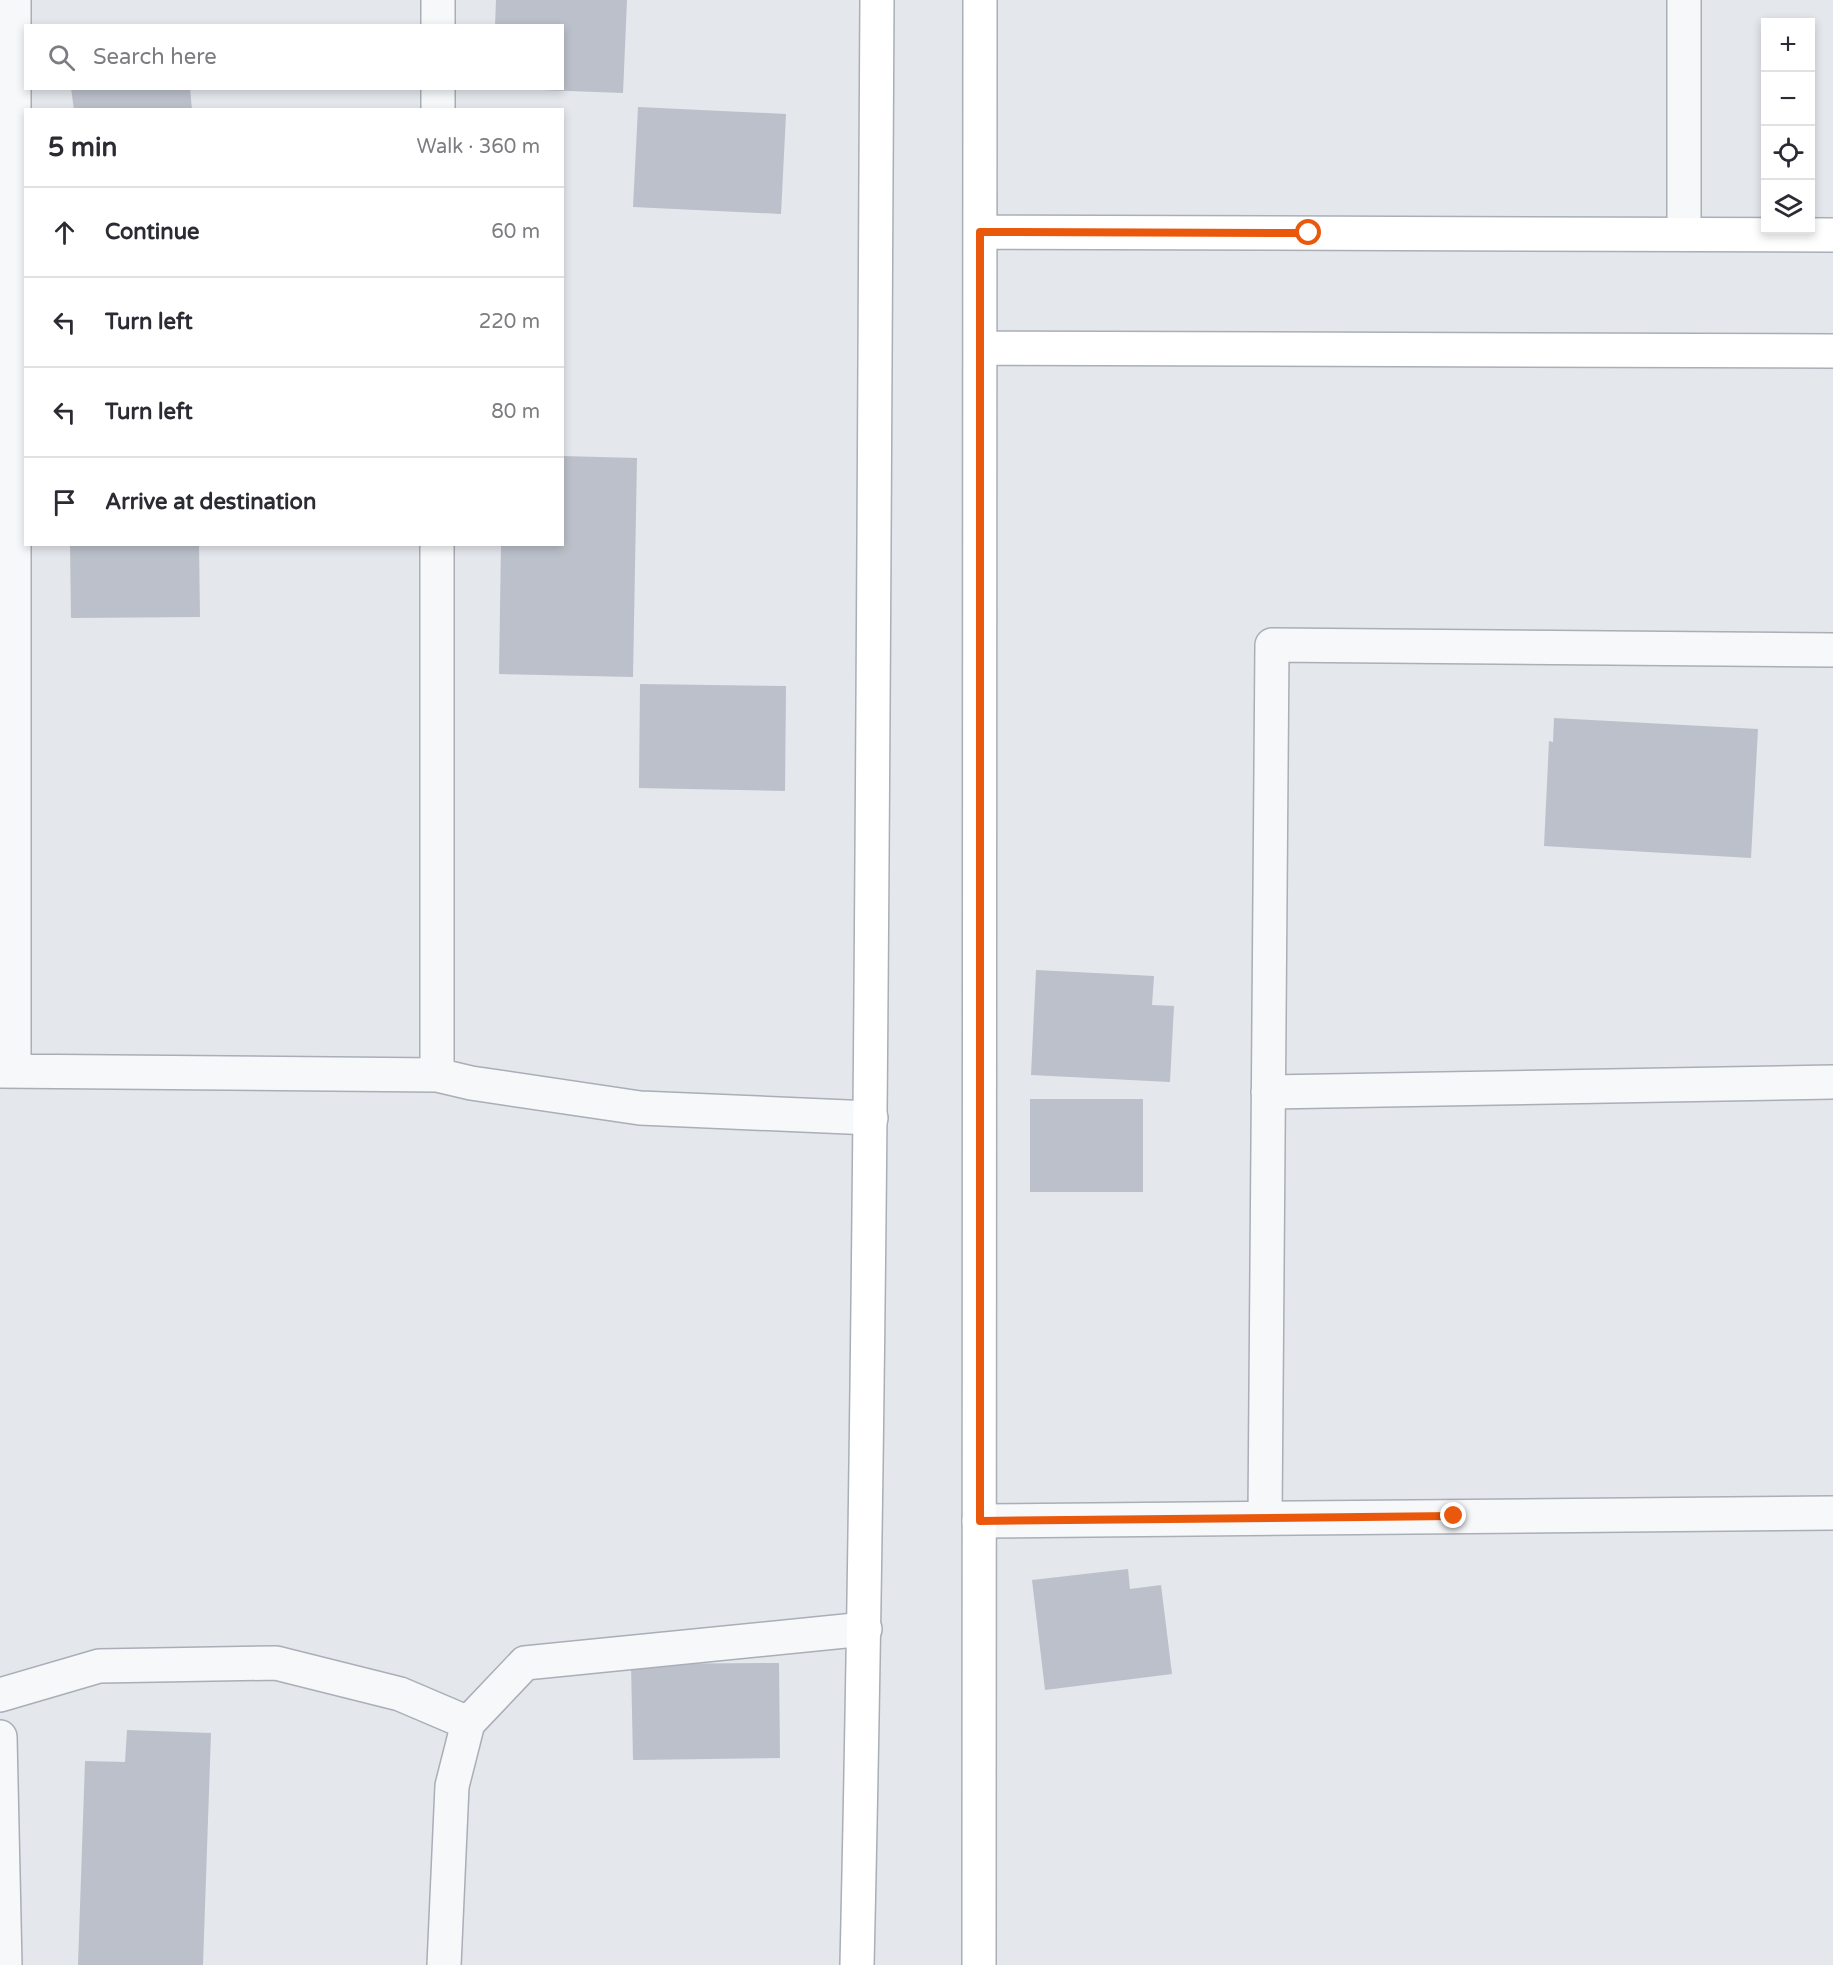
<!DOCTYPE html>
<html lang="en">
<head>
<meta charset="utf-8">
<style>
  :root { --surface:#fff; --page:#f2f2f3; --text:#2b2b33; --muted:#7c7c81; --line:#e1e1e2 }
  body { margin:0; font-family:"Varela Round",sans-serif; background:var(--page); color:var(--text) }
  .controls { position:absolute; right:18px; top:18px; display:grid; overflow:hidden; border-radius:0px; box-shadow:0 3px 9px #0003 }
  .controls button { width:54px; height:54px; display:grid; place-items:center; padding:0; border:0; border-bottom:2px solid var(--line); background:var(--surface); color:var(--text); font:30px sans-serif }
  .stop { position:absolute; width:18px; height:18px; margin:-14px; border:4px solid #ea580c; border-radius:50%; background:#fff }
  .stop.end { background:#ea580c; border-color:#fff; box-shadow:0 2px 6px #0008 }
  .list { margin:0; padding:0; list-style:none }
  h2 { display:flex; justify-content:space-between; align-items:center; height:78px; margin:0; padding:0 24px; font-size:26px }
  h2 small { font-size:20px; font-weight:400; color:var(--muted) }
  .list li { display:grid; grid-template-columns:39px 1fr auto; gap:18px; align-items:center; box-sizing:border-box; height:90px; padding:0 24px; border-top:2px solid var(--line) }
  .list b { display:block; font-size:22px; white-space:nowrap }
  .list em { font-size:20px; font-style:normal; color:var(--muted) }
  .icon { flex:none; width:33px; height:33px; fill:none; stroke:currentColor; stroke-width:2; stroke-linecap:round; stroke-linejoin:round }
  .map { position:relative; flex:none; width:1833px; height:1965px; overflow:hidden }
  .search { position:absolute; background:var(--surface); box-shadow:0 3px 9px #0003; left:24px; top:24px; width:540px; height:66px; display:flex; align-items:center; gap:15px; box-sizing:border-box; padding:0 21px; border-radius:0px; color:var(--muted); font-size:22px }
  .panel { position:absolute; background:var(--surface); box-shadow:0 3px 9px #0003; left:24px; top:108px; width:540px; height:438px; border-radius:0px }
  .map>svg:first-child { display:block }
  .building { fill:#bbc0ca }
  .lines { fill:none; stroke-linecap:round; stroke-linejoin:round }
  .street-casing { stroke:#a9aeb7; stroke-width:36 }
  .secondary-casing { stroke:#a9aeb7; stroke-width:36 }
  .street { stroke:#f7f8fa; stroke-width:33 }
  .secondary { stroke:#fff; stroke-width:33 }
  .route { stroke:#ea580c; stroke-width:8 }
</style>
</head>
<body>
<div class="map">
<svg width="1833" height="1965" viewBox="0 0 1833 1965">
  <rect width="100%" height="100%" fill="#e4e7ec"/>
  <!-- building -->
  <path class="building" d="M496,0H627L623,93L541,90L562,88V26H495Z
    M71,88H190L192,110H74Z
    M638,107L786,114L781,214L633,207Z
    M562,456L637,458L633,677L499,674L501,544H562Z
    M70,544H199L200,617L71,618Z
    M640,684L786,686L785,791L639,788Z
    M1554,718L1758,729L1751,858L1544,846L1549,741L1553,742Z
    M1036,970L1154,976L1152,1005L1174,1006L1170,1082L1031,1075Z
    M1030,1099H1143V1192H1030Z
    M1128,1569L1130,1589L1161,1585L1172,1674L1045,1690L1032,1580Z
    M779,1663L780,1758L633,1760L631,1664Z
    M127,1730L211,1733L203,1965H78L85,1761L125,1762Z"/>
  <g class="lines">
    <defs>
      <path id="street" d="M14,0V1071
        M438,26V0
        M438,110V88
        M1684,234V0
        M0,1071L437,1075V544
        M437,1075L471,1083L640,1108L871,1118
        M1268,1092L1833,1082
        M1265,1517L1272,645L1833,650
        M979,1521L1833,1513
        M0,1695L99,1666L276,1663L400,1694L468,1723
        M0,1737L5,1965
        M444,1965L452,1786L468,1723L525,1663L865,1629"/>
      <path id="secondary" d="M980,232L1833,235
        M980,348L1833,351
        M857,1965C872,1310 873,655 877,0
        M979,1965L980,0"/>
    </defs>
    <!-- street casing -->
    <use href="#street" class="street-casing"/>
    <!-- secondary casing -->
    <use href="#secondary" class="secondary-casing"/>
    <!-- street -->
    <use href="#street" class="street"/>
    <!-- secondary -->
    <use href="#secondary" class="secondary"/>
  </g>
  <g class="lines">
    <!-- route -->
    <path class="route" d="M1309,233L980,232V1521L1454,1516"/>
  </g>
</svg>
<div class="controls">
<button>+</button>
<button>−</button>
<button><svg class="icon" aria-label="locate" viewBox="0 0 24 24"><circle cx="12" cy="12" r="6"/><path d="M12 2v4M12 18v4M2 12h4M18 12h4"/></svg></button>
<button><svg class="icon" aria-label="layers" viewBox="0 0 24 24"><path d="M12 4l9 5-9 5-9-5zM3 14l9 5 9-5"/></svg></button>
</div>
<div class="stop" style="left:1309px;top:233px"></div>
<div class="stop end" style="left:1454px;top:1516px"></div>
<div class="search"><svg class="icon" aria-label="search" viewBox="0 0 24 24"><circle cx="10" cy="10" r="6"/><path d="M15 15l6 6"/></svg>Search here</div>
<section class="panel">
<h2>5 min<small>Walk · 360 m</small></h2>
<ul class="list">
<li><svg class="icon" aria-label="ahead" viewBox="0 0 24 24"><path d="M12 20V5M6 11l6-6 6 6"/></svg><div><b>Continue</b></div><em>60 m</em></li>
<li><svg class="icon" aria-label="left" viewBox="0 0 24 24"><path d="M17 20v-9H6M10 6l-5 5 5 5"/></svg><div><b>Turn left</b></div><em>220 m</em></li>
<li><svg class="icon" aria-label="left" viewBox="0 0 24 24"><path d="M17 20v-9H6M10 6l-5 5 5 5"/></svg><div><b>Turn left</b></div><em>80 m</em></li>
<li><svg class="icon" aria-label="arrive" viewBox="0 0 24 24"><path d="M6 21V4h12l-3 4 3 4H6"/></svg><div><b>Arrive at destination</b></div></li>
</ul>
</section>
</div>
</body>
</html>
